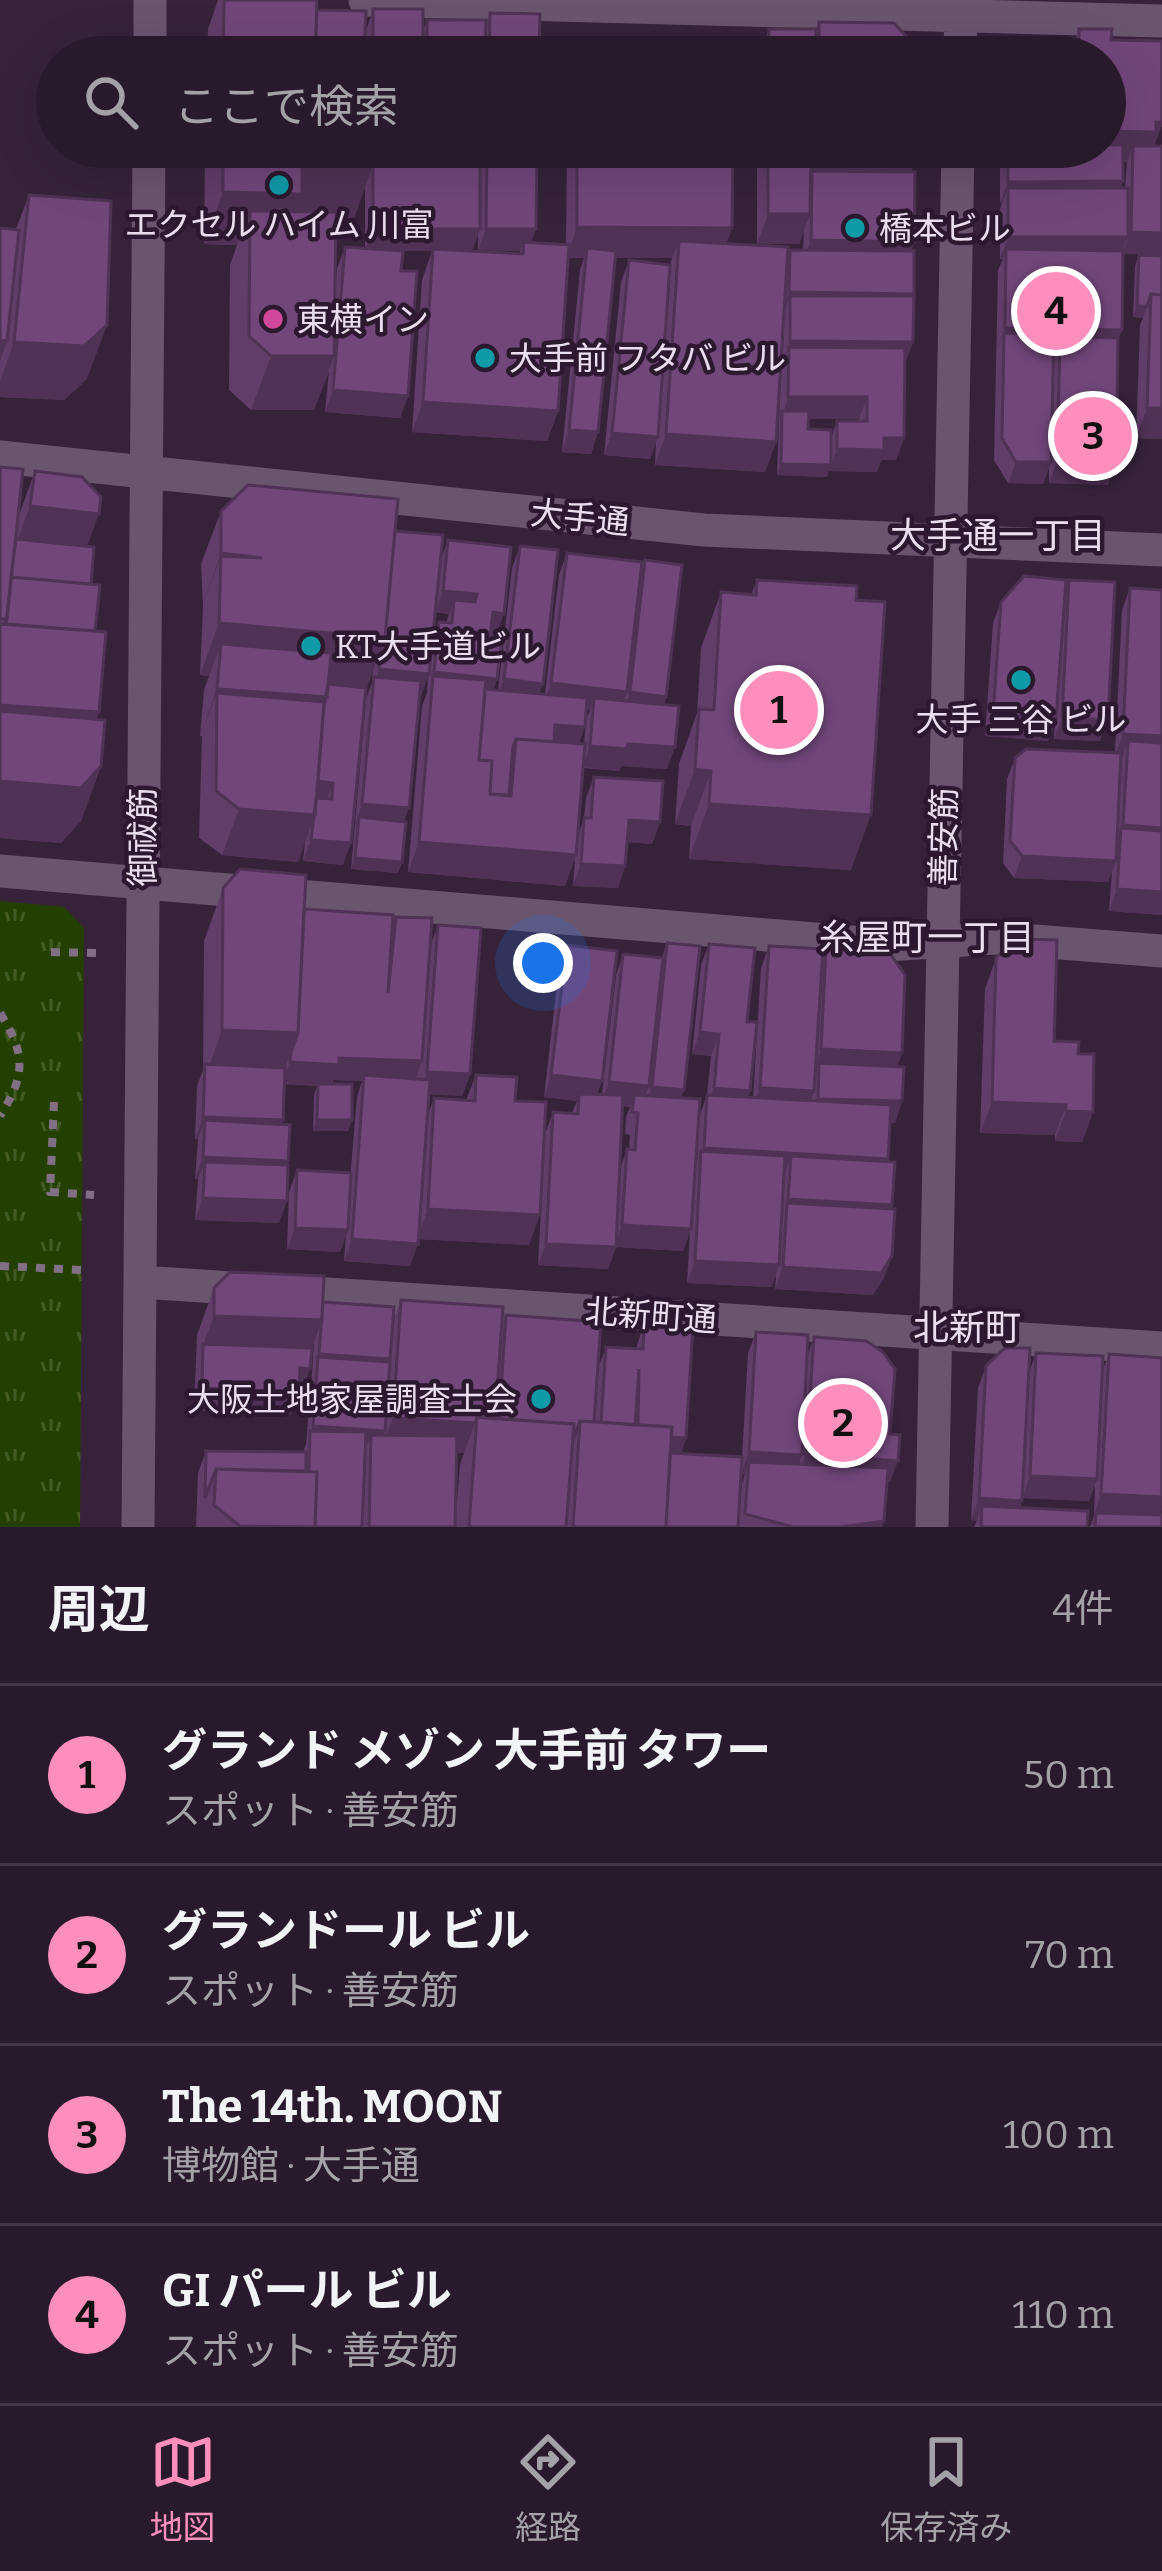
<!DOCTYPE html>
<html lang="ja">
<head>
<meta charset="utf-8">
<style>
  :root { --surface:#281a2c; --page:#302334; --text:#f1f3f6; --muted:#a5a1a9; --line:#443848; --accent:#fe8ebb }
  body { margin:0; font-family:Bitter,"Noto Sans JP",serif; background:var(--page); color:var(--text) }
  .you { position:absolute; left:543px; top:963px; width:42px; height:42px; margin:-30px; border:9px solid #fff; border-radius:50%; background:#1a73e8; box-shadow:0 0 0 18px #1a73e833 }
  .badge { display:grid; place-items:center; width:78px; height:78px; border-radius:50%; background:var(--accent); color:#111; font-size:39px; font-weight:700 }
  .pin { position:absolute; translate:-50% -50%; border:6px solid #fff; box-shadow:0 3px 12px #0006 }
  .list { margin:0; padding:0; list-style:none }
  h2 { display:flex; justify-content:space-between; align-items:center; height:156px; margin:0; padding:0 48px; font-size:51px }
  h2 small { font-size:39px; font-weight:400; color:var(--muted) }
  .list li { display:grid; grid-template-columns:78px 1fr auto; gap:36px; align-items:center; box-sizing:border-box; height:180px; padding:0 48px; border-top:3px solid var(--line) }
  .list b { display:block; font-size:45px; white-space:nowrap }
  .list p { margin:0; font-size:39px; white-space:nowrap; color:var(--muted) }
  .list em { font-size:39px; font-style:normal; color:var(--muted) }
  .icon { flex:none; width:66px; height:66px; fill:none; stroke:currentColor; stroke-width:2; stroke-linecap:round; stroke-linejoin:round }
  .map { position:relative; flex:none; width:1162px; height:1527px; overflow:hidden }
  .search { position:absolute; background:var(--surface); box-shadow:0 12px 48px #0002; left:36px; right:36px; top:36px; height:132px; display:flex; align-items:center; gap:30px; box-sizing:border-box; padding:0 42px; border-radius:66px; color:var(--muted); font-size:45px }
  .sheet { height:876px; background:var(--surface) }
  nav { display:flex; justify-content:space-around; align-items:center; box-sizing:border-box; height:168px; border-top:3px solid var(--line); background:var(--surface); font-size:33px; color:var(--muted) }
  nav a { display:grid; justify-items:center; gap:6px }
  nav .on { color:var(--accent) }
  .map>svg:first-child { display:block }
  .grass { fill:url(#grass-tufts) }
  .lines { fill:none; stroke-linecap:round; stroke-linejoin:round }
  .path { stroke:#817085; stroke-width:8; stroke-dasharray:9 9; stroke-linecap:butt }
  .minor { stroke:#6a556f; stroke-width:33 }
  .tertiary { stroke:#6a556f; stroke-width:33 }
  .wall { fill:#613d69; fill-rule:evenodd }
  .shaded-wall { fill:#4f3255 }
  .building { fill:#71477a; stroke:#4f3255; stroke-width:3 }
  .culture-dot { fill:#0f9aa8; stroke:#2c1930; stroke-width:4.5 }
  .hotel-dot { fill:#d1479c; stroke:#2c1930; stroke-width:4.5 }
  .labels { text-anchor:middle; stroke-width:9; stroke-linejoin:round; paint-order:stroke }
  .poi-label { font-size:33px; fill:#ebdeee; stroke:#2c1930; text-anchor:start }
  .street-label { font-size:33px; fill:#ebdeee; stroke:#2c1930 }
  .neighbourhood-label { font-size:36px; fill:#ebdeee; stroke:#2c1930 }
</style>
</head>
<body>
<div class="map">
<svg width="1162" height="1527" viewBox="0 0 1162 1527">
  <defs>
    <pattern id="grass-tufts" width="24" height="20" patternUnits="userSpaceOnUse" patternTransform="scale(3)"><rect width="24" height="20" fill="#244001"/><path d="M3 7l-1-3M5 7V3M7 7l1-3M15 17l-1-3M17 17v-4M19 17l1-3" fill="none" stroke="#445b26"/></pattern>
  </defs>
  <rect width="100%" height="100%" fill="#36233a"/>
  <!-- grass -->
  <path class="grass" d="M0,901L64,907L84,928L80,1527H0Z"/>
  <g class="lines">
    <!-- path -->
    <path class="path" d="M51,952L96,953
      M0,1013C26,1054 26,1075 0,1116
      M54,1102L50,1192L94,1195
      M0,1266L82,1270"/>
    <!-- minor -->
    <path class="minor" d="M365,0L1162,21
      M960,57L961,0
      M0,871L886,945L996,938L1162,951
      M932,1527L958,147"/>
    <!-- tertiary -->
    <path class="tertiary" d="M150,57V0
      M0,457L704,530L1162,550
      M140,1282L1162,1348
      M138,1527L149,147"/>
  </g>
  <!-- wall -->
  <path class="wall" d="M218,0H317V10L364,57H207L208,29Z
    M373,9L423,30L427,20L486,25L490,13L539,57H365L366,31Z
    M819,22L917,57H759L769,29L816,30Z
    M1079,29L1111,40L1162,125L1154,146H1162L1123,254L1108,485L1049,483V468L1043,484L1008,483L994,460L998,270L1003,259H1000V209L1002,203H1000V166L1007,147H1105L1043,55L1050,38L1076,39ZM1123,162H1127L1125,188H1121L1123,181Z
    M208,147H373V154H392V147H480V154V147H537L536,229L531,242L566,245L567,147H733L732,228L726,244L788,247V255L790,250H803L804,231L799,244H757V147H918L917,155L911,172H915L914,242L911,251H914L913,342L905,363L904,438L896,460H881L877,472L829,471V469L827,477L777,475L781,368L783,363L782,352L776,442L765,472L655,465L656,442L650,459L604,455L621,282L629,260L670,265L672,258H615L598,432L591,454L562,452L580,270L584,258H568L558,411L547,441L412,432L422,280L432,251H401V271H417L408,396L400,418L325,412L329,371L314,410H251L229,390L230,265L237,245L204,244L205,155ZM365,187V249L345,247L337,269L335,298L336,217L354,218ZM478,235V250L520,251L519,254L470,251H472ZM808,419H859V421H837L831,438V430L808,429Z
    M29,195L87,379L64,400L0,397V228L16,229Z
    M1139,255L1162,256V439L1136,438L1140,325L1143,318L1133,317L1135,266Z
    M0,467L18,518L35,471L87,546L95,631L99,712L96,720L101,766L81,821L61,843L0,838Z
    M221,511L395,531L440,562L448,540L496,636L490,635L497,679L493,690H498L512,568L520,546L539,694H545L559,575L567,553L641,571L645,560L666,697L664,704L667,769L621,766L619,771L583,768L578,835L584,818L586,798L594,777L660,822L652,844L627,842L625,866L618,888L573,886L575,858L565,886L408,872L422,706L427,693L428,676L421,696H419L404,821L402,862L398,873L351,869L366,699L372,683L373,669L366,690L343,865L303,861L305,842L298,862L222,855L199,838L202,736H200L204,690L209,676L200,675L203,606L201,564ZM435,612L449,614L446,623L439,622L432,641ZM586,710H590L586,720L584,744H579Z
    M757,580L851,870L689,859L691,826L675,824L679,764L697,713L701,648L721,592L751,595Z
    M1069,580L1100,741L1054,739L1055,723L1048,741L985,736L993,623L1001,602L1065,589Z
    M1130,588L1162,590V915L1109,911L1112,871L1108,882L1014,878L1003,863L1007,779L1015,758L1115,753L1122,610Z
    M223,888L304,909L392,926L396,917L430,947L438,925L470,1074L462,1096L429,1094L427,1117L434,1098L466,1100L476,1075L515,1101L529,1245L418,1239L410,1266L344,1261L346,1235L340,1252L287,1249L289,1192L297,1170L350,1180L357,1097L362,1081L333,1080L332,1084L352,1120L348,1131H313L314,1095L317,1086L284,1084L281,1124L288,1161L279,1223L195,1220L198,1179H195L198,1139H195L197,1086L203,1070L204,941Z
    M667,943L681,1098L695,1168L697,1163L699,1117L707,1095L711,1056L692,1054L701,965L709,944L747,1022L750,1091L748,1098H753L761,968L769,946L822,960L826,949L902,1053L897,1066L902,1101L895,1123H890L887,1162L892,1205L884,1278L873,1295L775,1289L776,1275L771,1287L687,1283L690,1232L683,1251L616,1247L608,1269L538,1265L545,1134L553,1112L572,1113L577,1101L544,1097L559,967L567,945L602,1081L597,1094H602L616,975L623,954L662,958ZM623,1106L630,1107L626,1117L625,1134L630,1135L629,1149H627L620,1169Z
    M996,958L1054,1041L1078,1054L1093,1112L1082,1142L1055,1141V1135L980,1133L985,989Z
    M214,1288L322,1304L392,1323L401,1300L501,1329L506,1315L598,1368L606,1347L636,1349L644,1323L686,1438L681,1454L742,1457L748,1353L756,1332L807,1357L814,1337L890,1434V1482H887L882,1527H738L742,1483L745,1474H741L738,1527H455L460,1464L464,1453H456L455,1527H196L198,1473L206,1451L303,1452L306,1444L312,1374L314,1341L303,1390H299L291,1414L194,1410L197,1335Z
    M1036,1353L1102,1372L1109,1354L1161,1515L1162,1527H1090L1094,1516L1095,1485L1089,1501L1022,1498L1020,1508L1087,1527H974L977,1521L971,1520L978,1388L986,1366L1029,1373Z"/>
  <!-- shaded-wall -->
  <path class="shaded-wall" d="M1156,122H1162V125L1152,152L1133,146L1127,162L1027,161L1105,147V131Z
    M811,154L917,155L906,186L807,185Z
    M302,163L373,165L354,218L293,216L250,211L237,245L204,244L223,192Z
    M1123,181L1115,203L1008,188L1002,203H1000L1008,182Z
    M768,214H810L799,244H757Z
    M577,227L732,228L721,259L679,241L672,258H586L587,248L584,258H566Z
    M373,229H480L472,251H365Z
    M486,229H536L528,251L524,242L520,251L478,250Z
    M1131,232L1162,233V255L1123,254Z
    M1008,237H1128L1120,259L1006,249L1003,259H1000Z
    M811,240L914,242L906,264L803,262Z
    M789,292L914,294L906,316L790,296L783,314H781Z
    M1137,306H1147L1143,318L1133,317Z
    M107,325L87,379L64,400L0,397V382L14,342Z
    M1005,328L1122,330L1114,352L1060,336L1054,351L1004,333L997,350Z
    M0,340L7,341L0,361Z
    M790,341L913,342L905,363L789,347L782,363Z
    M271,356H334L314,410H251Z
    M333,390L408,396L400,418L325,412Z
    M788,397H867L859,419H782Z
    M423,402L558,411L547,441L412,432Z
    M1147,408H1162V439L1136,438Z
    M569,430L598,432L591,454L562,452Z
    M612,433L658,437L650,459L604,455Z
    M666,434L776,442L765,472L655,465Z
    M884,438H904L896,460H881L877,472L829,471L837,449Z
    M1016,462H1051L1043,484L1008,483Z
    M1057,462L1116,463L1108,485L1049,483Z
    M781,464L831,465L827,477L777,475Z
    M30,506L99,514L82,560L13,553Z
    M221,553L262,558L221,556L202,606Z
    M443,591L477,594L469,616L454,600L449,614L435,612Z
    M493,612L504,614L496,636L485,634Z
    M219,623L385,638L366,690L218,677L221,644L209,676L200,675Z
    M379,669L429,674L421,696L373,691Z
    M434,672L497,679L490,700L433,677Z
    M504,679L543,684L535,705L496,700Z
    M551,683L627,692L619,714L594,698L590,710L544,705Z
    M217,689L327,697L310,744L217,693L200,736Z
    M630,692L666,697L658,719L622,714Z
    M0,705L99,712L80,765L0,759Z
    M993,715L1056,719L1048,741L985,736Z
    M1062,717L1108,720L1100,741L1054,739Z
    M555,725L585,727L577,749L547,747Z
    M1123,734L1162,736V758L1128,741L1123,756H1115Z
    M628,744L675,747L667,769L621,766L619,771L582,767L590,746Z
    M101,766L81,821L61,843L0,838V781Z
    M695,769L711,771L691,826L675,824Z
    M315,781L333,783L325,804L315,803Z
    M362,804L409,808L401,830L359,817L356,825H355Z
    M709,804L871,815L851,870L689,859Z
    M239,809L315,815L298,862L222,855Z
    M629,820L660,822L652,844L621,841Z
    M311,840L351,843L343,865L303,861Z
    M419,842L576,855L565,886L408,872Z
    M1022,856L1116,861L1108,882L1014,878Z
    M355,858L402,862L398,873L351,869Z
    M581,864L625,866L618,888L573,886Z
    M1117,889L1162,892V915L1109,911Z
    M222,1030L298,1033L279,1085L205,1078Z
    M700,1032L719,1034L711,1056L692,1054Z
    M821,1049L902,1053L894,1074L819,1063L817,1071H814Z
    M339,1058L422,1061L414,1083L364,1075L362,1081L333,1080L331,1087L282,1083L290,1062Z
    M427,1072L470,1074L462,1096L419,1094Z
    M551,1075L602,1081L594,1103L579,1094L577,1101L544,1097Z
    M609,1082L649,1086L641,1108L634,1095L630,1107L601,1104Z
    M652,1087L684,1090L676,1112L644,1109Z
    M714,1088L750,1091L742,1113L706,1109Z
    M760,1088L814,1091L806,1113L752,1109Z
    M818,1099L902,1101L895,1123L810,1120Z
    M992,1102L1066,1105L1055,1135L980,1133Z
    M1066,1111L1093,1112L1082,1142L1055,1141Z
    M203,1117L283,1120L275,1142L205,1120L198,1139H195Z
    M317,1120H352L348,1131H313Z
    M704,1148L888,1159L880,1181L791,1156L784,1175L701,1159Z
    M203,1157L288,1161L280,1183L205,1162L198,1179H195Z
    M203,1198L287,1201L279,1223L195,1220Z
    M788,1199L892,1205L884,1227L787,1203Z
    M428,1209L540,1215L529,1245L417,1239Z
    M622,1225L691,1229L683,1251L616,1247L608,1269L538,1265L546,1244L614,1247Z
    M295,1228L348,1230L340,1252L287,1249Z
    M352,1239L418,1244L410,1266L344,1261Z
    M892,1256L884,1278L873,1295L775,1289L783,1267Z
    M695,1261L779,1265L771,1287L687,1283Z
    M214,1316L322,1320L305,1367L203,1345Z
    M319,1354L390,1359L382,1381L318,1358Z
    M300,1368L310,1369L303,1390L292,1389Z
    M202,1388L299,1392L291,1414L194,1410Z
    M393,1418L475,1423L464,1453L382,1448Z
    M313,1426L385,1431L377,1452L371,1435L365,1451L310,1433Z
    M638,1435L686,1438L679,1460Z
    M749,1452L802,1455L794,1477L749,1462L745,1474H741Z
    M806,1454L898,1461L890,1482L798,1476Z
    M1030,1476L1097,1479L1089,1501L1022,1498Z
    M1101,1494L1162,1497V1511L1159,1519L1093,1516Z
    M979,1498L1022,1501L1014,1523L982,1506L977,1521L971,1520Z
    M884,1521L882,1527H793Z"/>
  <!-- building -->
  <path class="building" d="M224,0H317L315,57H223Z
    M373,9H423V57H373Z
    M317,10L366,11L364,57H315Z
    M490,13L540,14L539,57H489Z
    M427,20H486L485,57H427Z
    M819,22L894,23L917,48V57H819Z
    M769,29H816V57H768Z
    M1079,29H1112L1111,40L1162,41V122H1156V132L1105,131V57H1041L1050,55V38L1079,39Z
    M578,44L733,45V57H578Z
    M1105,145H1123V181L1008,182V147H1105Z
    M1133,146H1162V233L1131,232Z
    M223,147H373V165L302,163V194L223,192Z
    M400,147H480V229H373V154H400Z
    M487,147H537L536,229H486Z
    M577,147H733L732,228L577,227Z
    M768,147H918L917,155L811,154L810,214H768Z
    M812,171L915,172L914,242L811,240Z
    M1008,188H1128V237H1008Z
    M29,195L111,201L107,325L84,346L14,342Z
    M250,211L336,212L334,356H271L249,336Z
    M0,228L19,230L7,341L0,340Z
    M679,241L788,247L776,442L666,434Z
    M524,242L569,245L558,411L423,402L433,249L523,254Z
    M345,247L403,251L401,271H417L408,396L333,390Z
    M587,248L616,251L598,432L569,430Z
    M1006,249L1123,251L1122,330L1005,328Z
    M790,250L914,251V294L789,292Z
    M1139,255L1162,256V295L1151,294L1147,306H1137Z
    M629,260L670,265L658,437L612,433Z
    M1151,294L1162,295V408H1147Z
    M790,296H914L913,342L790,341Z
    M1004,333L1054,334L1051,462H1016L1002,438Z
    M1060,336L1118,338L1116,463L1057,462Z
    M789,347L905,348L904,438H884V450L837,449V421H867V397H788Z
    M782,411H809L808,429L831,430V465L781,464Z
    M0,467L23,469L7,619H0Z
    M35,471L82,477L101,497L99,514L30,506Z
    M248,485L398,499L385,638L219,623L221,556L262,558L221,553V511Z
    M395,531L443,535L429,674L379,669L381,647L385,638Z
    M16,539L94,547L91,584L11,577Z
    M448,540L511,547L504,614L493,612L490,637L502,638L497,679L434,672L439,622L452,623L454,600L475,602L477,594L443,591Z
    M520,546L558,550L543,684L504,679Z
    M567,553L642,562L627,692L551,683Z
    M645,560L682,565L666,697L630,692Z
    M1024,576L1066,580L1056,719L993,715L1001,602Z
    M11,577L100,585L95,631L6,624Z
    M757,580L857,586L856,600L885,602L871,815L709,804L711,771L695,769L699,709L714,710L721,592L756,595Z
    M1069,580L1115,582L1108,720L1062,717Z
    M1130,588L1162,590V736L1123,734Z
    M0,624L106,632L99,712L0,705Z
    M221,644L331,653L327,697L217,689Z
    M433,676L486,680L479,760L492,761L490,794L511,796L516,739L585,744L576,855L419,842Z
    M374,677L421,681L409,808L362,804Z
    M328,684L366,688L351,843L311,840L316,798L332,799L333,783L318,781L324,706Z
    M485,689L587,698L585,727L555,725L554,742L516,739L513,747L509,795L490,794L492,761L479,760Z
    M217,693L324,702L315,815L239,809L216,791Z
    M594,698L679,706L675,747L628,744L627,749L590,746Z
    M0,711L105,720L101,766L81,788L0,781Z
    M1128,741L1162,743V828L1123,825Z
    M1026,749L1121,753L1116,861L1022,856L1010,841L1015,758Z
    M594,777L663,781L660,822L629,820L625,866L581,864L584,818H591Z
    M359,817L406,822L402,862L355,858Z
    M1121,828L1162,831V892L1117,889Z
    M240,869L306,875L298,1033L222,1030L223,888Z
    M304,909L393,915L388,993L396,917L432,918L422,1061L339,1058V1065L290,1062L291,1052L298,1033Z
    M438,925L481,928L470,1074L427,1072Z
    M1016,939L1057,940L1054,1041L1079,1042L1078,1054H1094L1093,1112L1066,1111V1105L992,1102L996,958Z
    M667,943L700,946L684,1090L652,1087Z
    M709,944L755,948L747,1022H757L750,1091L714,1088L719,1034L700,1032Z
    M567,945L617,951L602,1081L551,1075Z
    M769,946L823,949L814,1091L760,1088Z
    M826,949L889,952L905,975L902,1053L821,1049Z
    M623,954L663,958L649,1086L609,1082Z
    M819,1063L904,1067L902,1101L818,1099Z
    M205,1064L285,1068L283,1120L203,1117Z
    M364,1075L430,1080L418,1244L352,1239Z
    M476,1075L517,1077L515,1101L546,1102L540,1215L428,1209L434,1098L475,1101Z
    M318,1084H352V1120H317Z
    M579,1094L623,1095L616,1247L546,1244L553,1112L578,1114Z
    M634,1095L700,1099L691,1229L622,1225L627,1149L635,1150L638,1113L632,1112Z
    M707,1095L891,1105L888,1159L704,1148Z
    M205,1120L290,1125L288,1161L203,1157Z
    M701,1151L785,1156L779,1265L695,1261Z
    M791,1156L895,1162L892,1205L788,1199Z
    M205,1162L288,1165L287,1201L203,1198Z
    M297,1170L351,1173L348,1230L295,1228Z
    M787,1203L895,1209L892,1256L881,1273L783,1267Z
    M230,1272L324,1276L322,1320L214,1316V1288Z
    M401,1300L503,1307L495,1419L477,1417L475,1423L393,1418Z
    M323,1302L394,1307L390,1359L319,1354Z
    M506,1315L601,1322L594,1422L580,1421L573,1439L574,1424L499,1419Z
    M644,1323L693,1326L686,1438L671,1437L672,1427L638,1425L639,1369L635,1425L601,1422L606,1347L643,1349Z
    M756,1332L808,1335L802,1455L749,1452Z
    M814,1337L866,1341L883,1352L895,1369L890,1434L900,1435L898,1461L806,1454Z
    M203,1344L312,1348L310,1369L300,1368L299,1392L202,1388Z
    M1005,1348H1030L1022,1501L979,1498L986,1366Z
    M1036,1353L1103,1356L1097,1479L1030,1476Z
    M1109,1354L1162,1358V1497L1101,1494Z
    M318,1357L390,1362L385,1431L313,1426Z
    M477,1417L574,1424L566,1527H469Z
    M580,1421L672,1427L666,1527H573Z
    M310,1431L366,1432L362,1527H315L317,1472H309Z
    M371,1435L457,1436L455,1527H369Z
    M206,1451L306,1452V1471L216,1469L205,1498Z
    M670,1453L742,1457L738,1527H666Z
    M749,1462L888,1468L884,1521L841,1527H793L745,1514Z
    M216,1469L317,1472L315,1527L240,1526L214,1505Z
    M982,1506L1088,1511L1087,1527H981Z
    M1096,1513L1162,1515V1527H1095Z"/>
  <!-- markers -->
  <g class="culture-dot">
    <circle cx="279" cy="185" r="12"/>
    <circle cx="855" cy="228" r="12"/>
    <circle cx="485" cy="358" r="12"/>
    <circle cx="311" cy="646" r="12"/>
    <circle cx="1021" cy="680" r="12"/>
    <circle cx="541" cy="1399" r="12"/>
  </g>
  <circle class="hotel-dot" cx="273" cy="319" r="12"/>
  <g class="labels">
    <!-- poi labels -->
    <g class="poi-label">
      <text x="279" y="236" text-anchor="middle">エクセル ハイム 川富</text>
      <text x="879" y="240">橋本ビル</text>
      <text x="297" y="331">東横イン</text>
      <text x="509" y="370">大手前 フタバ ビル</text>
      <text x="335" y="658">KT大手道ビル</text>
      <text x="1021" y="731" text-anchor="middle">大手 三谷 ビル</text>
      <text x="517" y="1411" text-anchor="end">大阪土地家屋調査士会</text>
    </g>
    <!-- street labels -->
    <g class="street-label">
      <text transform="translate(580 517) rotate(6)" y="12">大手通</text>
      <text transform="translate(142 837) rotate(-90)" y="12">御祓筋</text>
      <text transform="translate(943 837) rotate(-89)" y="12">善安筋</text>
      <text transform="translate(651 1315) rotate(4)" y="12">北新町通</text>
    </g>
    <!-- neighbourhood labels -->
    <g class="neighbourhood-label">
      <text x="998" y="548">大手通一丁目</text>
      <text x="927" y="950">糸屋町一丁目</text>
      <text x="967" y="1340">北新町</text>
    </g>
  </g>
</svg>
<div class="you"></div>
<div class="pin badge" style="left:779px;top:710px">1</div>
<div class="pin badge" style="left:843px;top:1423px">2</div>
<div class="pin badge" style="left:1093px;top:436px">3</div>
<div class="pin badge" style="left:1056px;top:311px">4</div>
<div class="search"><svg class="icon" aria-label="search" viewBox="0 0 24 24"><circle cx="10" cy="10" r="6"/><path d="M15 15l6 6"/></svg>ここで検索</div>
</div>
<section class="sheet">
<h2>周辺<small>4件</small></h2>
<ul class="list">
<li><span class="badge">1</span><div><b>グランド メゾン 大手前 タワー</b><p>スポット · 善安筋</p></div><em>50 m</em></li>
<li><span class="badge">2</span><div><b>グランドール ビル</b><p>スポット · 善安筋</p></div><em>70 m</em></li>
<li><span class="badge">3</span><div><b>The 14th. MOON</b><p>博物館 · 大手通</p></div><em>100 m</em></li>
<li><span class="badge">4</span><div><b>GI パール ビル</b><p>スポット · 善安筋</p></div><em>110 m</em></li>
</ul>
</section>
<nav>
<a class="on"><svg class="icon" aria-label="map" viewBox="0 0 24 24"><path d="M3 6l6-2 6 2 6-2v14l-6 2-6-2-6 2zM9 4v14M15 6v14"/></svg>地図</a>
<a><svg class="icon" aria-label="directions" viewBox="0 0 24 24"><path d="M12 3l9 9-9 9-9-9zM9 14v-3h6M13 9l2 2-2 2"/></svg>経路</a>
<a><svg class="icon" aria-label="saved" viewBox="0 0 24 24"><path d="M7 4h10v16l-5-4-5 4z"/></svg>保存済み</a>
</nav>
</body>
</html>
